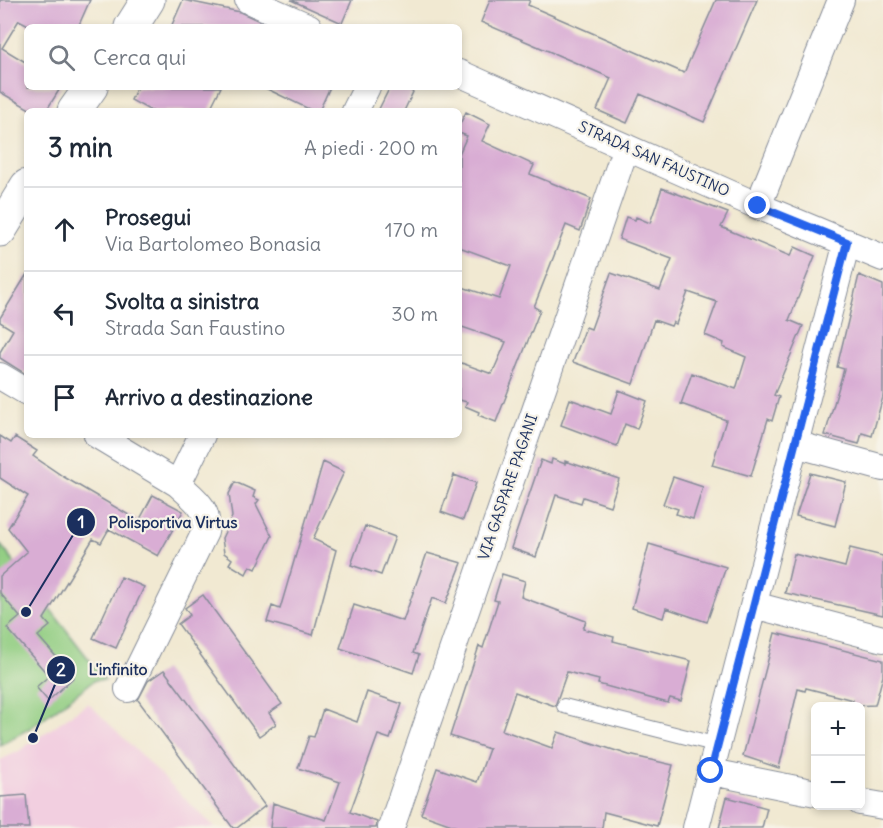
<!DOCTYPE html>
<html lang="it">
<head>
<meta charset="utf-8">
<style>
  :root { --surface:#fff; --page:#f6f6f7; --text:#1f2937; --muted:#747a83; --line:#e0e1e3 }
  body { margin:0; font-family:Delius,sans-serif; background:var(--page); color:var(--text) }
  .controls { position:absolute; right:18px; bottom:18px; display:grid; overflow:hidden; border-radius:9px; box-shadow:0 3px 9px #0003 }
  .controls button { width:54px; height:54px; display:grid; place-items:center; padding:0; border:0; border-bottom:2px solid var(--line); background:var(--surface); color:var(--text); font:30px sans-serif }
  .stop { position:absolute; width:18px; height:18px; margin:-14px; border:4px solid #2563eb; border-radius:50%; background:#fff }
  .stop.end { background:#2563eb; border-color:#fff; box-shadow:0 2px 6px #0008 }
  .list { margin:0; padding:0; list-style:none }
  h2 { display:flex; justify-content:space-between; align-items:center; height:78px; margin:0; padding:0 24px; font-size:26px }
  h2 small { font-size:20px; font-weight:400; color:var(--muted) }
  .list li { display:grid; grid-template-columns:39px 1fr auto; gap:18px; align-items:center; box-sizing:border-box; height:84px; padding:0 24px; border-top:2px solid var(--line) }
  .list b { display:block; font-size:22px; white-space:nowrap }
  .list p { margin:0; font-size:20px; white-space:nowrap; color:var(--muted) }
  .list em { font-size:20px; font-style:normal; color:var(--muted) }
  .icon { flex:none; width:33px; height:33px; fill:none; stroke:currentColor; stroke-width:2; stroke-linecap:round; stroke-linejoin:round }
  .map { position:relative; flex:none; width:883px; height:828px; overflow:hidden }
  .search { position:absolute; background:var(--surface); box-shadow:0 3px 9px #0003; left:24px; top:24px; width:438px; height:66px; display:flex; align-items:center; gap:15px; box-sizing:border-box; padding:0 21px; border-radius:9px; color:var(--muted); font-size:22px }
  .panel { position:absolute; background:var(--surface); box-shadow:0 3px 9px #0003; left:24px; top:108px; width:438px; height:330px; border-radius:9px }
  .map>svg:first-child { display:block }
  .built { fill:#f2cfe0 }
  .green { fill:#93ce83; stroke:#577e70; stroke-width:1.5 }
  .building { fill:#d9add4 }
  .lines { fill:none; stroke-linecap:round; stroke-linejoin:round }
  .lane-casing { stroke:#868c98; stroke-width:16 }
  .street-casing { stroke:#868c98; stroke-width:28 }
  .secondary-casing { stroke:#868c98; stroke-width:35 }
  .lane { stroke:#fff; stroke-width:14 }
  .street { stroke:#fff; stroke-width:26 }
  .secondary { stroke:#fff; stroke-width:33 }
  .route { stroke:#2563eb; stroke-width:8 }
  .labels { text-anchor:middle; stroke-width:4.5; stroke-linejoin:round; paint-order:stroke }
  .street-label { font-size:15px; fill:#1b2f5e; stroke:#f7f3e8 }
  .leader { fill:none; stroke:#1b2f5e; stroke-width:2 }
  .callout-dot { fill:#1b2f5e; stroke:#f7f3e8; stroke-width:2 }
  .mark-label { font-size:18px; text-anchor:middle; font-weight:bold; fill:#fff }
  .callout-label { font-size:16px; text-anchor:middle; font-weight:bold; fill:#1b2f5e; stroke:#f7f3e8; stroke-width:4.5; stroke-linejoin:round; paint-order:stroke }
</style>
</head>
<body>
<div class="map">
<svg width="883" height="828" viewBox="0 0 883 828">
  <rect width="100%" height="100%" fill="#f7f3e8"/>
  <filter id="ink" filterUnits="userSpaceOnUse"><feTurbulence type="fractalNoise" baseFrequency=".0167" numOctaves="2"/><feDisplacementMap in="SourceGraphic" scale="12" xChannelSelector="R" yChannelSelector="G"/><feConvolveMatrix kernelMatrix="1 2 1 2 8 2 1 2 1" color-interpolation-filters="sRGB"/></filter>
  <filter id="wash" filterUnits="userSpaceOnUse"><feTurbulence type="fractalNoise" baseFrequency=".008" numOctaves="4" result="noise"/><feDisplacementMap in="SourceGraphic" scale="24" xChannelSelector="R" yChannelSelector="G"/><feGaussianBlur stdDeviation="1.35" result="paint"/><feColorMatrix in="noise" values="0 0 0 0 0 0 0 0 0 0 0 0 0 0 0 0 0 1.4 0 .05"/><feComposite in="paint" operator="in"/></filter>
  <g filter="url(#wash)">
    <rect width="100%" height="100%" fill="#f1e9d2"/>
    <!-- built -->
    <path class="built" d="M88,703L215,828H0V760L19,751Z"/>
    <!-- green -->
    <path class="green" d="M0,544L105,680H95L30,728L0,745Z"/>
    <g id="blocks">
      <!-- building -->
      <path class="building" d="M0,0H90L78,27H32L19,20L2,48L27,63V87H61L46,111H33L0,92Z
        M183,0L240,12L272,27H171Z
        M291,0H352L342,23Z
        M490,0H530L528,5L684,73L716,0H757L704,122L640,94L627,123L597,110L611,78L481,22Z
        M137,87H221L209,111H151L131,100Z
        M263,87H330L319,111H313Z
        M390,87H403L413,92L404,111H378Z
        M466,112L490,124L482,141L534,165L530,174L591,199L580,231L566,225L534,307L540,310L496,422L478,415L479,412L465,406L467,402L459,400V362L492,374L506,342L459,326V286L499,299L511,266L459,247V154L467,136L459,133V126Z
        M662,188L728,213L721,227L790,256L795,247L815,256L789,320L803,326L774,395L779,397L772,421L768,419L751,476L712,465L726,420L681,404L692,373L736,389L746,357L723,347L724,343L705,335L717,302L688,292L676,324L673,322L671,326L654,320L633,384L573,362L586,327L591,329L611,273L660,290L672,259L619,239L626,217L635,220L636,217L650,223Z
        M27,274V375L0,358V352L13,330L0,322V318Z
        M859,275L883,285V397L872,436L862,433L859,444L825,435L844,369L837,367Z
        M619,390L647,401L637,429L625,424L617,446L561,425L570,399L611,414Z
        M0,436L11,443L15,437L37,451L33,456L64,477L139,521L153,495L183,511L158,556L109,529L101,543L93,539L44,619L50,626L38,636L74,677L48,701L36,687L49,676L7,628L20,617L0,593V576L27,552L8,528L28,496L0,478Z
        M552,459L565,464V461L619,479L610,506L583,497L581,503L556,495L536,557L511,548L541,460L551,464Z
        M323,462L344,472L313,539L336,550L313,635L267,622L272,606L280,609Z
        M810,473L846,482L835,526L796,516Z
        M454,475L476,483L463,520L441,512Z
        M673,477L703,487L693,519L676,514L678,509L663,504Z
        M235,482L255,491L253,497L259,500L256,504L272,536L256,569L250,566L246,574L229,564L232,559L224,553L222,538L232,517L229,494Z
        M365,526L395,537L381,575L351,565Z
        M649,544L726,567L707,622L666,608L663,618L632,608Z
        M850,548L883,556V615L785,593L794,554L845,567Z
        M427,553L462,563L446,603L432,598L413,653L419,655L413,673L340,648L354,605L403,621Z
        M502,574L525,581L521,597L586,621L583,629L614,637L613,641L691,661L681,701L670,698L668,703L598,684L599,680L567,672L555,706L515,692L502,730L552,748L558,732L629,755L673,765L657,826L604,812L602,828H460L421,814L437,768L477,782L489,749L450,736L479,646L483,648L498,601L494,600Z
        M121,577L144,587L116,648L93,638Z
        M203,595L282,704L269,713L276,724L259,736L178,624L190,615L185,608Z
        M775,633L883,660V676L875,705L851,706L853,700L806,688L805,691L798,689L779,768L743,756Z
        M164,670L265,806L237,828H233L138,700L148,681Z
        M367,692L402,704L390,739L378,735L350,812L377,822L376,828H270L273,803L326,820L340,782L298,768L309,736L314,737L323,709L357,722Z
        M26,795L29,828H0V797Z
        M727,797L767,808L762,828H719Z"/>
    </g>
  </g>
  <g filter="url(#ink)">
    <use href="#blocks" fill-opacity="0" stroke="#868c98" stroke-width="1.5"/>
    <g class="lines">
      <defs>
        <path id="lane" d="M564,706L718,745"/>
        <path id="street" d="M248,0L309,27
          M459,73L758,206L883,258
          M355,111L367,87
          M758,206L841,0
          M0,376L27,392
          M97,435L178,484
          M795,444L883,468
          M754,605L883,639
          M128,689L205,532C211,509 194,499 178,484L202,435
          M712,772L816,793
          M860,802L883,806
          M391,828L626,147
          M696,828L847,242"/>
        <path id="secondary" d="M131,27L148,0
          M74,111L91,87
          M0,230L27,186"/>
      </defs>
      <!-- lane casing -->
      <use href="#lane" class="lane-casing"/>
      <!-- street casing -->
      <use href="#street" class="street-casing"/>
      <!-- secondary casing -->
      <use href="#secondary" class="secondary-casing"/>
      <!-- lane -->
      <use href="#lane" class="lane"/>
      <!-- street -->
      <use href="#street" class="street"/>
      <!-- secondary -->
      <use href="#secondary" class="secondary"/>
    </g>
  </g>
  <g class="lines" filter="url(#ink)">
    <!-- route -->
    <path class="route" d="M711,771L847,242L758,206"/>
  </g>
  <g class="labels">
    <!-- street labels -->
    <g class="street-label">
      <text transform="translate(654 159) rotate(24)" y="5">STRADA SAN FAUSTINO</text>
      <text transform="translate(508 487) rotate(-71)" y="5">VIA GASPARE PAGANI</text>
    </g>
  </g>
  <!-- callouts -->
  <path class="leader" d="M26 612L81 522M33 738L61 670"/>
  <g class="callout-dot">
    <circle cx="26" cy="612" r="6"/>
    <circle cx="33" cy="738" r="6"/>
    <circle cx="81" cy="522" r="15"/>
    <circle cx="61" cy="670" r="15"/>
  </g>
  <g class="mark-label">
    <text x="81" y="528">1</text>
    <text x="61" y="676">2</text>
  </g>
  <g class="callout-label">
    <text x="173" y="528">Polisportiva Virtus</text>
    <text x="118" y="675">L'infinito</text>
  </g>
</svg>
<div class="controls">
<button>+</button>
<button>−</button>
</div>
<div class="stop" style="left:711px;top:771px"></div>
<div class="stop end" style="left:758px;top:206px"></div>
<div class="search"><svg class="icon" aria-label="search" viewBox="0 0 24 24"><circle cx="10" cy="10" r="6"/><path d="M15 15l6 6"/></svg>Cerca qui</div>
<section class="panel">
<h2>3 min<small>A piedi · 200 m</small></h2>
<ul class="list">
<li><svg class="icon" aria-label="ahead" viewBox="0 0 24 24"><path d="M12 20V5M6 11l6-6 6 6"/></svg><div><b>Prosegui</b><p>Via Bartolomeo Bonasia</p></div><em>170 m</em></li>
<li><svg class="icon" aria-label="left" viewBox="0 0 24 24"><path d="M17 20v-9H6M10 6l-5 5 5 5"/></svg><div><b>Svolta a sinistra</b><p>Strada San Faustino</p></div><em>30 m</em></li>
<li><svg class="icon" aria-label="arrive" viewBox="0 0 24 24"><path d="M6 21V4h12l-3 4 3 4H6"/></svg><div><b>Arrivo a destinazione</b></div></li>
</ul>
</section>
</div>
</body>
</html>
